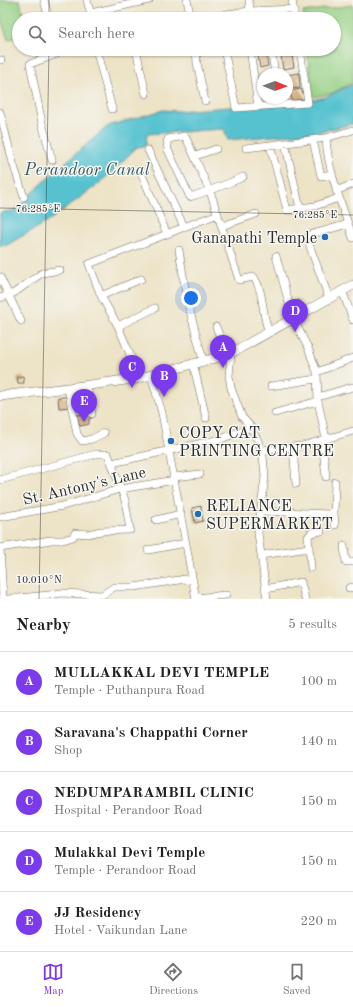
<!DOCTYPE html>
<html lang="en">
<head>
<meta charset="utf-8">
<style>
  :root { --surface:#fff; --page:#f6f6f6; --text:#202124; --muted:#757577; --line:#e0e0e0; --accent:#7c3aed }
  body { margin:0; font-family:"Old Standard TT",serif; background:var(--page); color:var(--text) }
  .compass { position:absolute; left:257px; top:68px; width:36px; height:36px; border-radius:50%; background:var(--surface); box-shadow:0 1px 3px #0004; rotate:91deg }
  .you { position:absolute; left:191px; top:298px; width:14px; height:14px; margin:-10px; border:3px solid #fff; border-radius:50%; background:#1a73e8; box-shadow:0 0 0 6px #1a73e833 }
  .badge { display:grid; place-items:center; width:26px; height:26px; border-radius:50%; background:var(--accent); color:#fff; font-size:13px; font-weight:700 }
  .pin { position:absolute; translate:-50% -33px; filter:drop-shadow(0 1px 2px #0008) }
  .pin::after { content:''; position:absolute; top:21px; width:14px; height:12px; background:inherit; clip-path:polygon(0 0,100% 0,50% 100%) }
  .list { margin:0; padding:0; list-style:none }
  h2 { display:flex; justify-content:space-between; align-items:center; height:52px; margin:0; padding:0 16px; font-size:17px }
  h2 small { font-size:13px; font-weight:400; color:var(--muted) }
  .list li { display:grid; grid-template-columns:26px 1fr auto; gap:12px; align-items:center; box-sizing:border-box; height:60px; padding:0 16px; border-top:1px solid var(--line) }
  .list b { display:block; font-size:15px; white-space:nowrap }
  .list p { margin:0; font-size:13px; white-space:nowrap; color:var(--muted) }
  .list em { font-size:13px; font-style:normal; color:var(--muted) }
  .icon { flex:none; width:22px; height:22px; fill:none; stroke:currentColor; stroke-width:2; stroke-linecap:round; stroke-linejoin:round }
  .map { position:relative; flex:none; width:353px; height:599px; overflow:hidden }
  .search { position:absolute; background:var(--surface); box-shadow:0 1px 3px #0004; left:12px; right:12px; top:12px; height:44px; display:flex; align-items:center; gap:10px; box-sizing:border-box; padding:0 14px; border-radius:22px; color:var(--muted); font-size:15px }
  .sheet { height:352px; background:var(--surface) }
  nav { display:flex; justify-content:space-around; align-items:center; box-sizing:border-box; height:56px; border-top:1px solid var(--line); background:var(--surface); font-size:11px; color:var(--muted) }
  nav a { display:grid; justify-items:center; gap:2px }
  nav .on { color:var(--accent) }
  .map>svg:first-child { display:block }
  .green { fill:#97d084; stroke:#617e58 }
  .water { fill:#57c2d0; stroke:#41767e }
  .building { fill:#d6ad7e }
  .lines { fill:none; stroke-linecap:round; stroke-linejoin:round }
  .minor-casing { stroke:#6f6b61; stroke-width:8 }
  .major-casing { stroke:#6f6b61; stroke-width:10 }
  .minor { stroke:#fff; stroke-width:7 }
  .major { stroke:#fff; stroke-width:9 }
  .ticks { fill:none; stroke:#2b2b2b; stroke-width:1; stroke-opacity:0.45 }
  .poi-dot { fill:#1f6fb2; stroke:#f6f6f2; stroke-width:1.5 }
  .labels { text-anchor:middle; stroke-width:3; stroke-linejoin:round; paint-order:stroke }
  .poi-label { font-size:16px; fill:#2b2b2b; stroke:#f6f6f2; text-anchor:start }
  .street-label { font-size:16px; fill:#2b2b2b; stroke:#f6f6f2 }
  .water-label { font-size:17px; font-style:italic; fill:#38585d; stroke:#f6f6f2 }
  .ticks-label { font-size:10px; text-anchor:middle; fill:#2b2b2b; stroke:#f6f6f2; stroke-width:3; stroke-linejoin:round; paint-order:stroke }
</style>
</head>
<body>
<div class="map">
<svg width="353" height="599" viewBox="0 0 353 599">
  <rect width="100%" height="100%" fill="#f6f6f2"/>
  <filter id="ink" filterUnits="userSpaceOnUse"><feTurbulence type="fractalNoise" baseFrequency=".025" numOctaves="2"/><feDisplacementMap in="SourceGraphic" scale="8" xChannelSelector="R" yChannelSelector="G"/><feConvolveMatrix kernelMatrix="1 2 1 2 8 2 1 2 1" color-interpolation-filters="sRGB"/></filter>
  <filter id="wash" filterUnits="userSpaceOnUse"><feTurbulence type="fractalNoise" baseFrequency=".012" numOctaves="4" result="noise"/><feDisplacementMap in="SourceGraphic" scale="16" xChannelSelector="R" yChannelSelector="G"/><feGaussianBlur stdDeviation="0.9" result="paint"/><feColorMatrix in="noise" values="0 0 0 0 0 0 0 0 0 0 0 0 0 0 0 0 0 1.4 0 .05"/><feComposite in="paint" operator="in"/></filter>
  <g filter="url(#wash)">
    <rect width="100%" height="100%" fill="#ede3c6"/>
    <!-- green -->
    <path class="green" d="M0,0H20L24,19H19V36L8,40L0,17Z
      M353,5V82L333,93L313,97L307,49H334V19H304L303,12Z"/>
    <!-- water -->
    <path class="water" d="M353,84V124L317,132L228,140L224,129L147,134L146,146L137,147L101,182L47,222L7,245L0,246V213L15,210L51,175L108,126L163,110L177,111L242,106L290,105L326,97Z"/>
    <g id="blocks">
      <!-- building -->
      <path class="building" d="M281,49H291L292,55H281Z
        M266,54L268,66L260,68L258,56Z
        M281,56H292L294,67L283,69Z
        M299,73L300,88L287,89V75Z
        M301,89L305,99L292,100L290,91Z
        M299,300L301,308L293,312L290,303Z
        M23,376L24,383H18L17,377Z
        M58,397H69L70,407L59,408Z
        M91,413L92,418L89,419V424L80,426L77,415Z
        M201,506L203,521L195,523L192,508Z"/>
    </g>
  </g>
  <g filter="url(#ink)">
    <use href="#blocks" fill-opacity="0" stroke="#6f6b61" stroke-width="1"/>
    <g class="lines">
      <defs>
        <path id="minor" d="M44,0L49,19
          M87,0L92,19
          M187,0L191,19
          M249,0L250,11
          M292,0L295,19
          M91,13L149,0
          M226,19V14L250,11L293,9
          M96,49L112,109
          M136,49L146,94
          M196,49L197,63L205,101
          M224,49L236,108L308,103L300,49
          M250,49L258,107
          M271,49L275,74
          M0,60H1
          M0,112L13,163L24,197
          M326,138C328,172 342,205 353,238
          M313,140L321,176L332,174
          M285,143L300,208L315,206L339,198
          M270,145L287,210L300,208
          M246,148L326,138L353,130
          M148,150L184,227L167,234
          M195,156L216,149
          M52,160L42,123L30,64L57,54
          M140,170L167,234L89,264L101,296L118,326L140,378
          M243,177C226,185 208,191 190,197L168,150L167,142L168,139L185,136C195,156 203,177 212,197L239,280L254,277C265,294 261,314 269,332
          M336,191L353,184
          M222,226L256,214
          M184,227L218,214
          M179,250L187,300L203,360
          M276,256L293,318L308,348L317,372L318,401L326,439L323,449L326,477
          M0,277L21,321
          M342,290L353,320
          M101,296L141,279
          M0,298L14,293L42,273L60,270
          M329,298L310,247L309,235L348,224
          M118,326L155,308
          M216,327L227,354
          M231,353L229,376L231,388L242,417L251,427L258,441L263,456L265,476L258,533L267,599
          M193,363L206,418
          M317,372L353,358
          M151,375L162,413L196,599
          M87,386L92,414
          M271,386L316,379
          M68,388L77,434L82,441L92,439L104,433
          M318,397L345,389L353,387
          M275,413L318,401
          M293,447L296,484
          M262,450L302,446L353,431
          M112,463L221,439L251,427
          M174,477L200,474
          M0,480L96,454H108L125,500L130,530L101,531L88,534L75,533L73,537L63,540H51L0,548
          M261,511L328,514L334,513L335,482
          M334,513L335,525
          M0,517L63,506L120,489L175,480
          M156,520L181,514
          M344,546L346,562H353
          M0,548L3,599
          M148,550L186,543
          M261,555L309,548
          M311,568L308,537L311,533L321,531
          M349,588L353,587
          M265,589L301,582L305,599
          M195,598L226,595
          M8,599L49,595L61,593L102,595L114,587H134L192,578"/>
        <path id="major" d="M0,396L68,388L140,378L219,357L235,351L353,285"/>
      </defs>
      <!-- minor casing -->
      <use href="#minor" class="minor-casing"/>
      <!-- major casing -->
      <use href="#major" class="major-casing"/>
      <!-- minor -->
      <use href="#minor" class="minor"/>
      <!-- major -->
      <use href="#major" class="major"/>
    </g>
  </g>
  <!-- ticks -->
  <path class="ticks" d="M49,19V0M0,208L353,215M39,599L49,49"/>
  <!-- markers -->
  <g class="poi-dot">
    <circle cx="325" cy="237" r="4"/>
    <circle cx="171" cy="441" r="4"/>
    <circle cx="198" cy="514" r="4"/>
  </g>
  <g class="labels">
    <!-- poi labels -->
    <g class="poi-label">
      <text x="317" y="243" text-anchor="end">Ganapathi Temple</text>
      <text x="179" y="438">COPY CAT<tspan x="179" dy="18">PRINTING CENTRE</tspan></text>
      <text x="206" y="511">RELIANCE<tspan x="206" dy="18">SUPERMARKET</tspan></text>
    </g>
    <!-- street labels -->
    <g class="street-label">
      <text transform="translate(84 485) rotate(-13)" y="6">St. Antony's Lane</text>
    </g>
    <!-- water labels -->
    <g class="water-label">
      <text x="87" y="175">Perandoor Canal</text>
    </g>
  </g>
  <g class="ticks-label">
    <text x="38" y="212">76.285°E</text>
    <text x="315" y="218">76.285°E</text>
    <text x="39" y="583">10.010°N</text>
  </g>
</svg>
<svg class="compass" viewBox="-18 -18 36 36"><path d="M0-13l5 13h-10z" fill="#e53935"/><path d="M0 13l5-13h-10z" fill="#757577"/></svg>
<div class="you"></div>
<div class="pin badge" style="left:223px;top:368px">A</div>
<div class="pin badge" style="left:164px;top:397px">B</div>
<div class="pin badge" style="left:132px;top:388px">C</div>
<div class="pin badge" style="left:295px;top:332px">D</div>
<div class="pin badge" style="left:84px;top:422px">E</div>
<div class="search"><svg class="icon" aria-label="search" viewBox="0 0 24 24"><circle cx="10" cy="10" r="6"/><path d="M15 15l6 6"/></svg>Search here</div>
</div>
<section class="sheet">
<h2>Nearby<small>5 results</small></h2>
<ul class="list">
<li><span class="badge">A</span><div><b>MULLAKKAL DEVI TEMPLE</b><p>Temple · Puthanpura Road</p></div><em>100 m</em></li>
<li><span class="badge">B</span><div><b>Saravana's Chappathi Corner</b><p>Shop</p></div><em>140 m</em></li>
<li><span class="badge">C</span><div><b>NEDUMPARAMBIL CLINIC</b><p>Hospital · Perandoor Road</p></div><em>150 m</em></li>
<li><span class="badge">D</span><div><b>Mulakkal Devi Temple</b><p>Temple · Perandoor Road</p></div><em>150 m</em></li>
<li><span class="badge">E</span><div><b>JJ Residency</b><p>Hotel · Vaikundan Lane</p></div><em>220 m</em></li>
</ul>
</section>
<nav>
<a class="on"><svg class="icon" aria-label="map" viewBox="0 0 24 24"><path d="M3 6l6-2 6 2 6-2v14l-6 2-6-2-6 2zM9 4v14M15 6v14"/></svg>Map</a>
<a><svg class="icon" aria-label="directions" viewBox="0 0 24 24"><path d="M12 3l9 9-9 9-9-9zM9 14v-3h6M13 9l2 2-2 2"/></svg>Directions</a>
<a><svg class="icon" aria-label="saved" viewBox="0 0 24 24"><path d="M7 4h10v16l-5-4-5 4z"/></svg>Saved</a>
</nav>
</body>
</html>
